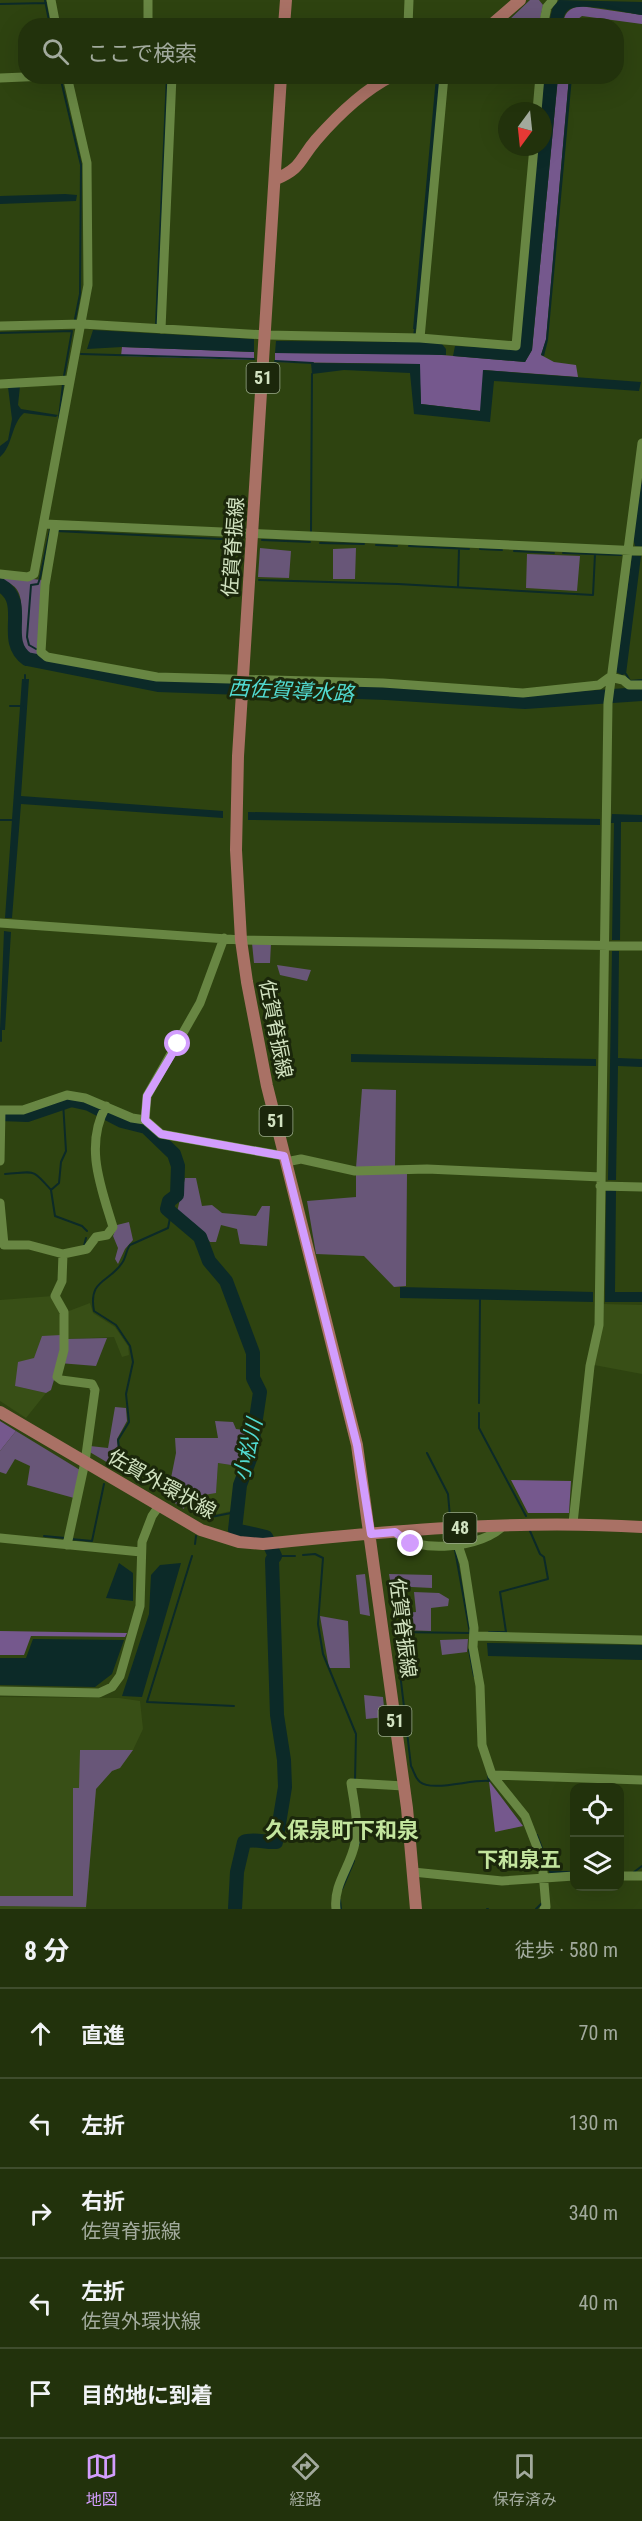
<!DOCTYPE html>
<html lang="ja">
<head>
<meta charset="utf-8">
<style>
  :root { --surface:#22320c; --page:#2e3e1a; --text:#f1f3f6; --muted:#a2aa9d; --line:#3f4d2d; --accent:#d29dfd }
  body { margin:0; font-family:"Roboto Condensed","Noto Sans JP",sans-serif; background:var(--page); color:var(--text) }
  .controls { position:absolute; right:18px; bottom:18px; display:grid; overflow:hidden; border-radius:12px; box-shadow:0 6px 24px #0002 }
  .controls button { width:54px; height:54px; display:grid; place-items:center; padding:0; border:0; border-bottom:2px solid var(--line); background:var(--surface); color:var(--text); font:30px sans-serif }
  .compass { position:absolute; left:498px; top:102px; width:54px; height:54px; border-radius:50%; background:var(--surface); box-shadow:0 6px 24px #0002; rotate:195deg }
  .stop { position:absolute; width:18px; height:18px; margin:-14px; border:4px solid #d29dfd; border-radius:50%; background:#fff }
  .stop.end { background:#d29dfd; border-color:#fff; box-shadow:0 2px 6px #0008 }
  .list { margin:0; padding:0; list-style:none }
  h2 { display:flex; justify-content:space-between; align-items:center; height:78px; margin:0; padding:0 24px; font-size:26px }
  h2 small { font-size:20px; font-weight:400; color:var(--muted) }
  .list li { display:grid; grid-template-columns:39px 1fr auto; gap:18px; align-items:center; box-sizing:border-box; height:90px; padding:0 24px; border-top:2px solid var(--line) }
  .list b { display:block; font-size:22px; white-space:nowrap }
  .list p { margin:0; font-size:20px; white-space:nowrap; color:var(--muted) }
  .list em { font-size:20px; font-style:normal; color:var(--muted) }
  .icon { flex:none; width:33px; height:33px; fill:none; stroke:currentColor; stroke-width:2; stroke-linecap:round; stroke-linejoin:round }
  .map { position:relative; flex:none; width:642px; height:1909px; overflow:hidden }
  .search { position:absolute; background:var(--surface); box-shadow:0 6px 24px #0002; left:18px; right:18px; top:18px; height:66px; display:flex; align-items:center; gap:15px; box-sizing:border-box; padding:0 21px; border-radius:24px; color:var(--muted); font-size:22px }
  .sheet { height:528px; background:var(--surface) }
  nav { display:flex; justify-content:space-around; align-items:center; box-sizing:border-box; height:84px; border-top:2px solid var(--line); background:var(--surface); font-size:16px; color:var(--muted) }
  nav a { display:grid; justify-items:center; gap:3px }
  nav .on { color:var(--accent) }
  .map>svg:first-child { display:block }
  .built { fill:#384f16 }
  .green { fill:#685678 }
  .forest { fill:#75588d }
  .water { fill:#0c2a28 }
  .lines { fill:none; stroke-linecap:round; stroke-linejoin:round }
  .stream { stroke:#0c2a28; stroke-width:2 }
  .river { stroke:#0c2a28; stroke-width:14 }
  .minor { stroke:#688643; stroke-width:9 }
  .major { stroke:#a97165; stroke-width:12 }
  .route { stroke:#d29dfd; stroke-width:8 }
  .labels { text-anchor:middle; stroke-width:6; stroke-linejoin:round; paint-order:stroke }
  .shield { fill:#1b270b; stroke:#9bab8a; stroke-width:1.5 }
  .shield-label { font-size:18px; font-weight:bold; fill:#d2e3c1 }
  .street-label { font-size:20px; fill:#d2e3c1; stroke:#1b270b }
  .water-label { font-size:21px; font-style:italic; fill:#51dad1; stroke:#1b270b }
  .neighbourhood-label { font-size:21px; font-weight:bold; fill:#c3e59e; stroke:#1b270b }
  .quarter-label { font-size:22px; font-weight:bold; fill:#c3e59e; stroke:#1b270b }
</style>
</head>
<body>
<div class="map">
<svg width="642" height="1909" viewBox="0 0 642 1909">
  <rect width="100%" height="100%" fill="#2e4310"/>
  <!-- built -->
  <path class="built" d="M53,1296L61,1314L90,1303L93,1313L115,1327L128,1346L129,1355L122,1357L114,1337L66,1339L34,1358L15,1386L46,1393L26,1418L0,1401V1300Z
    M603,1304L642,1305V1374L594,1365Z
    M218,1463L244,1467L231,1511L199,1518L198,1496L216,1492Z
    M0,1697L119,1698L140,1701L143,1729L133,1750L120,1768L112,1771L96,1789L86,1909H0Z"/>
  <!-- green -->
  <path class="green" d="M530,0H539L543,5L539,25L506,23Z
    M260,548L291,551L289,578L258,577Z
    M356,548L355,579H333V549Z
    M527,554L580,556L577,591L526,588Z
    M0,576L43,580L38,657L26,654C24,650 21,645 20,641C18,621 32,584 0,581Z
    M252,943H271L270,963H254Z
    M277,965L311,970L307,981L280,975Z
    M362,1089L396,1090L395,1166L356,1168Z
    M407,1173L406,1286L394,1287L364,1256L316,1254L307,1201L356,1197V1174Z
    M185,1178H196L202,1206L212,1205L222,1213L256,1216L262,1206H270L267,1246L240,1244L237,1229L221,1225L216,1242H210L195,1224L177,1212Z
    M129,1222L133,1240L125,1249L118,1264L115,1259L118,1248L113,1236L117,1225Z
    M61,1335L66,1339L107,1338L96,1366L59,1363L51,1390L46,1393L15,1386L18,1362L34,1358L42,1336Z
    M115,1407L126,1408L127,1421L117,1439L120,1470L88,1451L90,1446L108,1448Z
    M215,1421L233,1422L236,1429L252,1431L244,1467L218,1463L216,1493L198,1496L186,1493L184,1509L167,1498L176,1453L175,1438H218Z
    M16,1431L80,1470L74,1498L27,1485L30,1466L15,1459L6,1474L0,1472V1451Z
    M365,1574L370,1616L360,1614L356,1575Z
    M389,1574L432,1575V1588L391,1586Z
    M414,1592L439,1593L449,1599L448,1606L431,1608V1631L403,1630L405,1613L416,1612Z
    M320,1616L348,1621L350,1668H329Z
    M468,1639L467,1652L442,1655L440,1640Z
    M364,1695L383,1697L385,1717L366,1719Z
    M80,1750H133L120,1768L112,1771L96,1789L86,1907L0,1906V1896H73V1788H79Z"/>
  <!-- forest -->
  <path class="forest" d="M580,6L642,15V24L582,16L574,22V25L563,26C564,13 568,9 580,6Z
    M558,77H569L546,340L541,355L554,362L576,365L578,377L484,370L481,411L421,404L419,364L275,362V353L430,354L525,362L532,350Z
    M122,347L254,352V360L121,356Z
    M0,1421L16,1431L0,1451Z
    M511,1480L571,1481L569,1513H528Z
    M0,1631L127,1633L125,1637L31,1636L24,1655H0Z
    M489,1781L523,1826L495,1832Z"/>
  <!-- water -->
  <path class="water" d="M559,0L642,2V15C627,13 582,2 570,9C564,12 563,19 563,25L548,26L553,6Z
    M412,18L463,22L462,25L411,26Z
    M275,19L278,25L179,26V23Z
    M436,77H440L417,329H413Z
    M544,77H558L532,350L525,362L453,356L455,346L517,349L538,147H543L541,111Z
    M569,77H572L548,340L544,356L541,355L546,339Z
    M65,194L77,195L76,201L0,204V196Z
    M93,330L254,339V352L122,347L87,349Z
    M276,341L424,342L442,344L446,349V355L275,353Z
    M311,363L420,364L421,404L480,411L483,370L641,382L639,391L494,381L490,422L414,414L410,373L344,370L312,374Z
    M20,386L18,405L21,409L58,415L56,417L24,413C11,424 13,446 0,457V446L8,440L12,419L8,387Z
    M642,479V547L635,546L633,538Z
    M632,555L641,556L626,674L622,675L616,672Z
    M22,679H29L21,796L223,811V818L21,804L12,918H5Z
    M248,812L600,819V825L248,820Z
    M612,814L642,815V822H621L620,940H612L614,823H611Z
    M4,931L11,932L5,1030H0Z
    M612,951H619L618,1058L642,1059V1067L618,1066L616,1180H608Z
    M351,1054L596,1059V1066L351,1062Z
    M606,1190H616L615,1292H642V1302H605Z
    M400,1287L593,1292V1302L400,1298Z
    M119,1563L133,1573V1601L106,1598Z
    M181,1563L142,1697L122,1696L149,1614L151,1575L160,1565Z
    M33,1639L124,1640L112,1674L95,1687L0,1685V1658H26Z
    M487,1643L642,1645V1660L488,1656Z"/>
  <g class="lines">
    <!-- stream -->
    <path class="stream" d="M45,0L50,26
      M0,4L46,3
      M60,76L81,165L80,294L75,319
      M156,325L167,76
      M0,333L72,331L64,376
      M414,336L415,329
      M81,354L254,359
      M275,361L313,363
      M59,418L63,384
      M56,531L242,540
      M311,531L312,374
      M262,540L310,542
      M320,543L364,544
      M376,545L397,546
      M409,546L469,549
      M480,549L502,550
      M514,551L554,553
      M563,553L621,555
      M259,580L398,584L593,595L595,554
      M458,587L459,549
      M36,649L29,645L27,637L31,585L38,584L40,578L50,530
      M26,665L27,659
      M626,674L630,681L642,680
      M25,682V675
      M10,706H23
      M0,820H12
      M1,1041V1029
      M63,1102L66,1151L61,1162L59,1183L51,1190L55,1216L82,1226L87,1231
      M5,1174C36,1172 32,1168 51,1190
      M84,1246L86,1238
      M479,1403L480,1300
      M479,1413V1428L526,1516
      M427,1453L448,1494L450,1517
      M122,1472L118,1440L129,1422L126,1394L133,1362L130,1346L116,1325L94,1311C88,1279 109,1283 122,1263C126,1258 126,1250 130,1245L168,1228L171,1213
      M211,1517L236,1512
      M453,1535L454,1542
      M44,1536L65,1538
      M71,1539L92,1541L104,1484
      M195,1544L196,1536
      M303,1555L315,1554L323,1558L318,1624L323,1654L356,1734L355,1781
      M192,1556L147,1702L234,1706
      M275,1556H295
      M395,1632L470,1633L455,1550
      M489,1632H506L500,1592L548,1579L544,1557L540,1554L530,1531
      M396,1639L411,1766C414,1771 415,1778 420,1782C432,1792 472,1779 489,1781L488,1776
      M469,1650L474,1676
      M537,1835L544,1853
      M359,1844L361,1832
      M546,1861L550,1872H572
      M634,1872L642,1866
      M342,1889L354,1861
      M340,1900L341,1909
      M487,1909H488
      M536,1909L542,1903"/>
    <!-- river -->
    <path class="river" d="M0,585C31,602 0,640 27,659L158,685L386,693L525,702L642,694
      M0,1114L27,1115L71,1100L89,1104L122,1121L146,1127L174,1154L178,1166L177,1195L169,1201L167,1209L200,1237L209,1261L226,1281L253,1353V1378L260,1392L250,1459L240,1485L235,1530L266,1537L275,1556L272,1560L277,1715L284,1760L285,1787L276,1842C266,1843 253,1838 244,1842L237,1872L235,1909"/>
    <!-- minor -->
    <path class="minor" d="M51,0L56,26
      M148,0V24L175,23V26
      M408,26L409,0
      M543,26L547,7L553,0
      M0,78L48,76
      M537,111L540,76
      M0,326L82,324L266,335L420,338L516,346L534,147
      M161,329L172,76
      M420,338L444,76
      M0,384L70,380
      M45,524L642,551
      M55,526L45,585L41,652L47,657L157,677L383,683L523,693L599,685L610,677L623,680L629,685H642
      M0,574L28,577L34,574L88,285L87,163L67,76
      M0,923L241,940L642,946
      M0,1110H23L67,1095L85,1098L132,1118L145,1120L161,1134L284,1156
      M145,1120L147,1096L200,1003L224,938
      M0,1161L1,1110
      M286,1162L301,1159L355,1171L427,1169L601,1177
      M600,1186L642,1187
      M0,1203L4,1245H29L63,1254L87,1249L96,1237L107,1235L113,1227C101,1187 84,1146 106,1106
      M63,1254L62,1281L55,1296L64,1312V1350L57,1377L61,1380L92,1384L95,1390L85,1462L67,1545
      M573,1523L590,1366L599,1325L608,703L642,443
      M395,1532C415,1556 486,1547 504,1525
      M0,1538L141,1552
      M458,1545L464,1563L474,1628L473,1647L480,1686L482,1745L492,1775L642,1780
      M474,1636L642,1640
      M0,1691L99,1693L112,1687L120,1676L140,1606L142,1542L152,1516L159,1506
      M492,1775L525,1816L542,1860L546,1907L544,1909
      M413,1872L502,1881L574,1876
      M620,1876H642
      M336,1909C333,1884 351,1866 355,1843C359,1823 354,1803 351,1783L404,1786"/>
    <!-- major -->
    <path class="major" d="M284,26L286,0
      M490,26L520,0
      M281,76L238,756L236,850L241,940L247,982L267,1086L357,1445L407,1808L416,1909
      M276,179C302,168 299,160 316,140C337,116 362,91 392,76
      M0,1412L201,1530L239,1542L263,1544C389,1531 515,1519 642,1527"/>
  </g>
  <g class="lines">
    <!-- route -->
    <path class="route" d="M178,1044L147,1096L145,1120L161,1134L284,1156L357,1445L371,1534L395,1532L411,1544"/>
  </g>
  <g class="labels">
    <!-- shield labels -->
    <g class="shield">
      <rect x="246.5" y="363" width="33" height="30" rx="4.5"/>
      <rect x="259.5" y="1106" width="33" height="30" rx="4.5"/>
      <rect x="443.5" y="1513" width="33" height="30" rx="4.5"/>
      <rect x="378.5" y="1706" width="33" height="30" rx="4.5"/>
    </g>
    <g class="shield-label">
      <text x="263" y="384">51</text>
      <text x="276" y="1127">51</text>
      <text x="460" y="1534">48</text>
      <text x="395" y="1727">51</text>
    </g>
    <!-- street labels -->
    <g class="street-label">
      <text transform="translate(233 547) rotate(-86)" y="7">佐賀脊振線</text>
      <text transform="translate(276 1029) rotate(79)" y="7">佐賀脊振線</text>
      <text transform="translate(162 1484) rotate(29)" y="7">佐賀外環状線</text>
      <text transform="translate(403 1628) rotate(83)" y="7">佐賀脊振線</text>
    </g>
    <!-- water labels -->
    <g class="water-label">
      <text transform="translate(291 691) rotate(3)" y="7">西佐賀導水路</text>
      <text transform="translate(248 1450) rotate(-77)" y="7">小松川</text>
    </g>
    <!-- neighbourhood labels -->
    <g class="neighbourhood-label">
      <text x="519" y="1867">下和泉五</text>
    </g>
    <!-- quarter labels -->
    <g class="quarter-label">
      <text x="342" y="1838">久保泉町下和泉</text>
    </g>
  </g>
</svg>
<div class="controls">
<button><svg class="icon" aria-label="locate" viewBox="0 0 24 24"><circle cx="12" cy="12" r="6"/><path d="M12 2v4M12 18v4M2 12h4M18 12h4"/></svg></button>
<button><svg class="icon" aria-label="layers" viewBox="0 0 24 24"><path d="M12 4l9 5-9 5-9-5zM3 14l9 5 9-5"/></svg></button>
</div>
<svg class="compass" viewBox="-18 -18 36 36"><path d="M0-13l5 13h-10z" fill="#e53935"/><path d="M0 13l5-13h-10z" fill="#a2aa9d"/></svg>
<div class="stop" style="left:178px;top:1044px"></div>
<div class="stop end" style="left:411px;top:1544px"></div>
<div class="search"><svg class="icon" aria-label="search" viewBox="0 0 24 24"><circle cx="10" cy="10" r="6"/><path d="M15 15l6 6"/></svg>ここで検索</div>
</div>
<section class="sheet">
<h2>8 分<small>徒歩 · 580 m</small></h2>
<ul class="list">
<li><svg class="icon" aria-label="ahead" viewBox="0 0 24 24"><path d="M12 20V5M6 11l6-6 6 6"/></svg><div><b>直進</b></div><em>70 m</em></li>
<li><svg class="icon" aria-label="left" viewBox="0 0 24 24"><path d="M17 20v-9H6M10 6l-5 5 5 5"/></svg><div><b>左折</b></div><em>130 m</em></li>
<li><svg class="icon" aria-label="right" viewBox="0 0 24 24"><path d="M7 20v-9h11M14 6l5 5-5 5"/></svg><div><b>右折</b><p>佐賀脊振線</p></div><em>340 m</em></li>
<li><svg class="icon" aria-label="left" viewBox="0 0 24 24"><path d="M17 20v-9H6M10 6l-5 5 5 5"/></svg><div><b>左折</b><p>佐賀外環状線</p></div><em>40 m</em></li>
<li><svg class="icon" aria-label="arrive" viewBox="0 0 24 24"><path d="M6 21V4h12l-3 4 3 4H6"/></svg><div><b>目的地に到着</b></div></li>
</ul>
</section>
<nav>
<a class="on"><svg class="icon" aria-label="map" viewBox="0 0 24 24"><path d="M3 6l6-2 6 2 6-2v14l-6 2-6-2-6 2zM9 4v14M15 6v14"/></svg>地図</a>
<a><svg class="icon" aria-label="directions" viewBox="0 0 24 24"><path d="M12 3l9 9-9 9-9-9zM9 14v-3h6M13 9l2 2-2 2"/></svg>経路</a>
<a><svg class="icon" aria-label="saved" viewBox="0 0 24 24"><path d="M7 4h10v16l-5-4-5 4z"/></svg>保存済み</a>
</nav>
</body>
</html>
